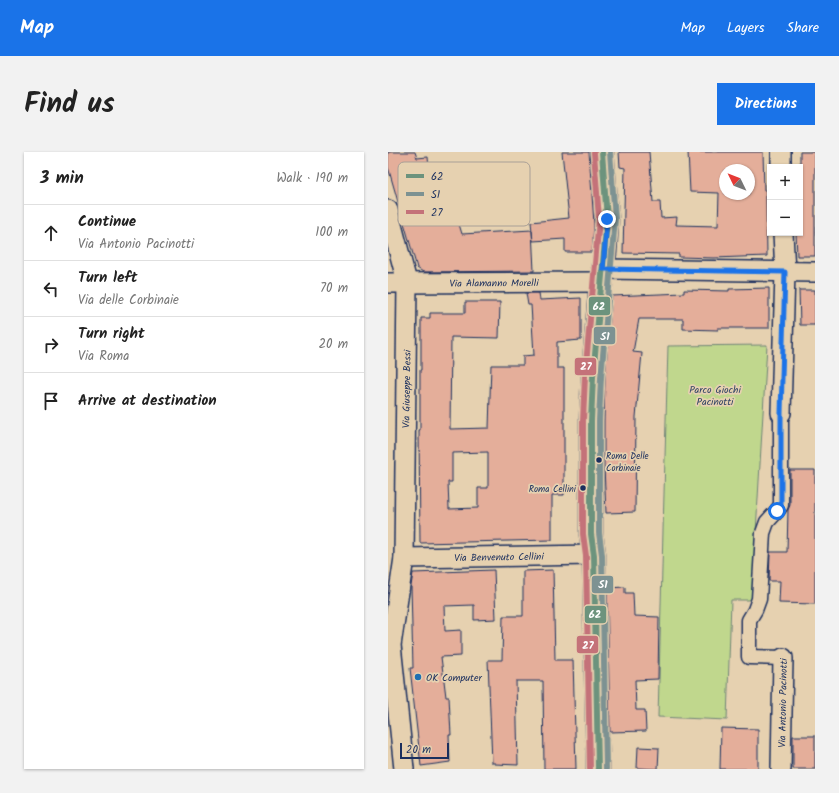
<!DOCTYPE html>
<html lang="en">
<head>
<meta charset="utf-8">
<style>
  :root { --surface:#fff; --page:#f2f2f2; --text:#222; --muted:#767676; --line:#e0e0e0; --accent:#1a73e8 }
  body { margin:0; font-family:Kalam,sans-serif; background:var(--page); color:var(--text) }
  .controls { position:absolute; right:12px; top:12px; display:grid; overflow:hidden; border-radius:0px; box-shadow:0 1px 3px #0004 }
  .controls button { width:36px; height:36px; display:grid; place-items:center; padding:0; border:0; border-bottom:1px solid var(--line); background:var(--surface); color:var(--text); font:20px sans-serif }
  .compass { position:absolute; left:331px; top:12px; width:36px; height:36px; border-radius:50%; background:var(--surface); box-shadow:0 1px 3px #0004; rotate:313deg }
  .scale { position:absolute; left:12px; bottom:10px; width:49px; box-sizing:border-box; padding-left:4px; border:2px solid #1b2f5e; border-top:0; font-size:11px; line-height:14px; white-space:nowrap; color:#1b2f5e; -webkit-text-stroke:3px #e6d1b0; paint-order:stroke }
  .stop { position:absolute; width:12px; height:12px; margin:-9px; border:3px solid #1a73e8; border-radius:50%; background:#fff }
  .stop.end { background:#1a73e8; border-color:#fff; box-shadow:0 1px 4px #0008 }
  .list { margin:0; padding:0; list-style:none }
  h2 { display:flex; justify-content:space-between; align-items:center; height:52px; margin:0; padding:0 16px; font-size:17px }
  h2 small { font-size:13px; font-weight:400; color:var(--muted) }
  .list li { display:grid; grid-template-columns:26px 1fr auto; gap:12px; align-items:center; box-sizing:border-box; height:56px; padding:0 16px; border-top:1px solid var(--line) }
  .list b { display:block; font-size:15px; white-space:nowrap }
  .list p { margin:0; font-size:13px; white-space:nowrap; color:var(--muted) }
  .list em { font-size:13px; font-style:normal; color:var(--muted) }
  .icon { flex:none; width:22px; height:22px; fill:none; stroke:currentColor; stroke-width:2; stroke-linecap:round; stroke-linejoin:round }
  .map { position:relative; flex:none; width:427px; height:617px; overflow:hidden; border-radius:0px }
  header { display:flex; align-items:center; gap:24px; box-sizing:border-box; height:56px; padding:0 20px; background:var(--accent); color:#fff }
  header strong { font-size:19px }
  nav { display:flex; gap:22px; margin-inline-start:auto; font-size:14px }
  .intro { display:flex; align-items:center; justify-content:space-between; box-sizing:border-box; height:96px; padding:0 24px }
  h1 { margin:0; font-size:28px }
  .button { padding:10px 18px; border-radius:0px; background:var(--accent); color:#fff; font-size:14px; font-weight:700 }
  main { display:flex; gap:24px; padding:0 24px }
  aside { flex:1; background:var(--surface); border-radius:0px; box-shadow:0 1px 3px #0004 }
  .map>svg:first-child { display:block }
  .green { fill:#c0d78d; stroke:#6e8376 }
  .building { fill:#e4ae9a; stroke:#1b2f5e; fill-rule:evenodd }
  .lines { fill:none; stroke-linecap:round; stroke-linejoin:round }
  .pedestrian-casing { stroke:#1b2f5e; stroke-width:17 }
  .minor-casing { stroke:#1b2f5e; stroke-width:22 }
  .secondary-casing { stroke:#1b2f5e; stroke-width:25 }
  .pedestrian { stroke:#e6d1b0; stroke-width:14 }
  .minor { stroke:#e6d1b0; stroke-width:19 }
  .secondary { stroke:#e6d1b0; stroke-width:22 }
  .bus-1-casing { stroke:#e6d1b0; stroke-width:9 }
  .bus-2-casing { stroke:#e6d1b0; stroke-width:9 }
  .bus-3-casing { stroke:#e6d1b0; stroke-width:9 }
  .bus-1 { stroke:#6c937d; stroke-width:6 }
  .bus-2 { stroke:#7d9292; stroke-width:6 }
  .bus-3 { stroke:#c47279; stroke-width:6 }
  .route { stroke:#1a73e8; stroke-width:5 }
  .bus-dot { fill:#1b2f5e; stroke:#e6d1b0; stroke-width:1.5 }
  .poi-dot { fill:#1f6fb2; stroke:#e6d1b0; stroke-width:1.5 }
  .labels { text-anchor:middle; stroke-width:3.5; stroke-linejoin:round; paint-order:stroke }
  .bus-label { font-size:9px; fill:#1b2f5e; stroke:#e6d1b0; text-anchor:start }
  .street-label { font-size:10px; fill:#1b2f5e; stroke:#e6d1b0 }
  .park-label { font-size:10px; fill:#2c4063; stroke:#e6d1b0 }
  .poi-label { font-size:10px; fill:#1b2f5e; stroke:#e6d1b0; text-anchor:start }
  .key { fill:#e6d1b0; stroke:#a9a097; stroke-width:1 }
  .key-label { font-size:11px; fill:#1b2f5e }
  .line-badge { stroke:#e6d1b0; stroke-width:1.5 }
  .badge-label { font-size:11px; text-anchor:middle; font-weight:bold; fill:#fff }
</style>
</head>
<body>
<header>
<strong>Map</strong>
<nav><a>Map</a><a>Layers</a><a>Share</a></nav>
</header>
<div class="intro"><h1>Find us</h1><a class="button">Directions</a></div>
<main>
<aside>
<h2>3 min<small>Walk · 190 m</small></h2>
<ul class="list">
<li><svg class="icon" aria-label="ahead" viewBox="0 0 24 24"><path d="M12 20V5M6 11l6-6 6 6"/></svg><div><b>Continue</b><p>Via Antonio Pacinotti</p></div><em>100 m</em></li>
<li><svg class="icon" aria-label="left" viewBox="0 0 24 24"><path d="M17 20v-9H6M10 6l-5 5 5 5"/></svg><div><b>Turn left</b><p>Via delle Corbinaie</p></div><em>70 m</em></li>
<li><svg class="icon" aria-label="right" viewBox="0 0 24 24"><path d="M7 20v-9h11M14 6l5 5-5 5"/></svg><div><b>Turn right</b><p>Via Roma</p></div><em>20 m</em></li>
<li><svg class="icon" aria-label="arrive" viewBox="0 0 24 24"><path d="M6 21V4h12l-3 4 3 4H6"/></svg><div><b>Arrive at destination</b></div></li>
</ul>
</aside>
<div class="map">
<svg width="427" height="617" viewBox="0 0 427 617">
  <rect width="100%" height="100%" fill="#e6d1b0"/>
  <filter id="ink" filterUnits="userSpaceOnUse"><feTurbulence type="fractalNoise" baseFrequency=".025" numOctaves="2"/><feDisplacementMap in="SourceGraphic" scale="8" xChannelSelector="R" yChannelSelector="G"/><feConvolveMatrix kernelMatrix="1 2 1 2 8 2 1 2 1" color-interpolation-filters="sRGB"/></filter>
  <g filter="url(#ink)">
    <!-- green -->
    <path class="green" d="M379,193L364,448H343L339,568L270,565L280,194Z"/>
    <!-- building -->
    <path class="building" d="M0,0H27L29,6L40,5L43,41L60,36L74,82L144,78L146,119L35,120L29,116L0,15Z
      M174,0H201L206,72L204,100H177V87L145,89L143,70L181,66Z
      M231,0H261L265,50H272L273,66L289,65L288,73L330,74L331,41L302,40L300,0H375L376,38H378L379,104L326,106L291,105V102L235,101L237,16L232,15ZM337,18H361V42H337Z
      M412,0H427V104H409L408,81H412Z
      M381,136V176H330V178L295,177V167H251L245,200L254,201L248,265L247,360L218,361L216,314V269L217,226L224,144L296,141V138L341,139V137Z
      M411,138H427V173H412Z
      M138,141H151L152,148L193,146V188L169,190V216H176V343H164V388L32,391L31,278H32V218H33V166H42V161H77V150H112L111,186L63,185L62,277L101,276L103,213H135V204L146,203L143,153H140ZM100,300V336H90V356L61,357L60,330H64V301Z
      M402,318H427V452L391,451L392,429H381L382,400H399L400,358L402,353Z
      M106,418L108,467L86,468V453L56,454L57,479L73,478V504L53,505L58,545H61L63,583H61L62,610L33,614L22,516H25L23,434L25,421Z
      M165,418L167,508H185L188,617H156L155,529H128L130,613L107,612V611H104L100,508H114L115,464H135V419Z
      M237,435V441H245L246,464L271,465L270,527L247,528L248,558H257L258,579L222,580L219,436Z
      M333,576L370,577V617H332Z
      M405,584H427V617H405Z
      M250,595L271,596L270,617L249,616Z"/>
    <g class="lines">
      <defs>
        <path id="pedestrian" d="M393,261V353L389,359L379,370L375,381L371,447L367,458L361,468V505L395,506"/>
        <g id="minor">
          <path d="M393,0V15"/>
          <path d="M0,58L19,130L16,406L3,493L16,617"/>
          <path d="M215,117L427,120"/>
          <path id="s1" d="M0,131L213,130"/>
          <path d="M393,261L397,120L395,81"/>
          <path id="s2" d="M16,406L206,403"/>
          <path id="s3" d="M393,617L395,506"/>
        </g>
        <path id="secondary" d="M210,617L206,403L203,382V269L205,225L213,130L217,100L219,67L214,0"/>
      </defs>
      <!-- pedestrian casing -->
      <use href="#pedestrian" class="pedestrian-casing"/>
      <!-- minor casing -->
      <use href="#minor" class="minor-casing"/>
      <!-- secondary casing -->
      <use href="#secondary" class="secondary-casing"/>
      <!-- pedestrian -->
      <use href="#pedestrian" class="pedestrian"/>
      <!-- minor -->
      <use href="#minor" class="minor"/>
      <!-- secondary -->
      <use href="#secondary" class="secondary"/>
      <defs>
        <path id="bus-1" d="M210,617L206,403L203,382V269L205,225L219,67L214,0"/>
        <path id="bus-2" d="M218,617L214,403L211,381V269L213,226L227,67L222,0"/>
        <path id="bus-3" d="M202,617L198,404L195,382V269L197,224L211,67L206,1"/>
      </defs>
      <!-- bus-1 casing -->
      <use href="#bus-1" class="bus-1-casing"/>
      <!-- bus-2 casing -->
      <use href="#bus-2" class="bus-2-casing"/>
      <!-- bus-3 casing -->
      <use href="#bus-3" class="bus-3-casing"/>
      <!-- bus-1 -->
      <use href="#bus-1" class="bus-1"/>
      <!-- bus-2 -->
      <use href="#bus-2" class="bus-2"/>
      <!-- bus-3 -->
      <use href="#bus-3" class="bus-3"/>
    </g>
  </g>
  <g class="lines" filter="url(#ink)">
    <!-- route -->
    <path class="route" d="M219,67L215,117L397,120L393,261V353L389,359"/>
  </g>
  <!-- markers -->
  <g class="bus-dot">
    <circle cx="211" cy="308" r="3.5"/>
    <circle cx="195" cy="336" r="3.5"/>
  </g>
  <circle class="poi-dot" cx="30" cy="525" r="4"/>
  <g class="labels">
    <!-- bus labels -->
    <g class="bus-label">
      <text x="218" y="307">Roma Delle<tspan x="218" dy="12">Corbinaie</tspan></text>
      <text x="188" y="340" text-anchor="end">Roma Cellini</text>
    </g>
    <!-- street labels -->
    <g class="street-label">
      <text dy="4" stroke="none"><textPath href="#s1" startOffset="106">Via Alamanno Morelli</textPath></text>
      <text transform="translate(18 237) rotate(-89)" y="4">Via Giuseppe Bessi</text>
      <text dy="4" stroke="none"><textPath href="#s2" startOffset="95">Via Benvenuto Cellini</textPath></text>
      <text dy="4" stroke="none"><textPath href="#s3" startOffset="66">Via Antonio Pacinotti</textPath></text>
    </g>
    <!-- park labels -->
    <g class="park-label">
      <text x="327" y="241">Parco Giochi<tspan x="327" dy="12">Pacinotti</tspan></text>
    </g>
    <!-- poi labels -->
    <g class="poi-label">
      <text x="38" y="529">OK Computer</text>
    </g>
  </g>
  <!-- legend -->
  <rect x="10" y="10" width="132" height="64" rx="6" class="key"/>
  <rect x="18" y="22" width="18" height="4" fill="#6c937d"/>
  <rect x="18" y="40" width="18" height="4" fill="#7d9292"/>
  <rect x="18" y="58" width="18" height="4" fill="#c47279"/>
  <g class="key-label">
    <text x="43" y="28">62</text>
    <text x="43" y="46">S1</text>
    <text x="43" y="64">27</text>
  </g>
  <g class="line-badge">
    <rect x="200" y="144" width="23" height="20" rx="4" fill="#6c937d"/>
    <rect x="205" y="174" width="23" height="19" rx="4" fill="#7d9292"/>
    <rect x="186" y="205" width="23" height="19" rx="4" fill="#c47279"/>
    <rect x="203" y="423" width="23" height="19" rx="4" fill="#7d9292"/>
    <rect x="196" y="453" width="23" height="19" rx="4" fill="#6c937d"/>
    <rect x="188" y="483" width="23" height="19" rx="4" fill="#c47279"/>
  </g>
  <g class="badge-label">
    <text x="211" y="158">62</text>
    <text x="217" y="188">S1</text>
    <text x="198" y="218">27</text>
    <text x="215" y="436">S1</text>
    <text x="207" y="466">62</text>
    <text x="200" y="497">27</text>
  </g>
</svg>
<div class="controls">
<button>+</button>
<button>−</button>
</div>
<svg class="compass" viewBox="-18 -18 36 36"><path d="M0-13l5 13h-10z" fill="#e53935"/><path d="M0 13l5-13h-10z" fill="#767676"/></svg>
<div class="scale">20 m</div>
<div class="stop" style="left:389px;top:359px"></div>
<div class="stop end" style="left:219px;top:67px"></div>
</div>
</main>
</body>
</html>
